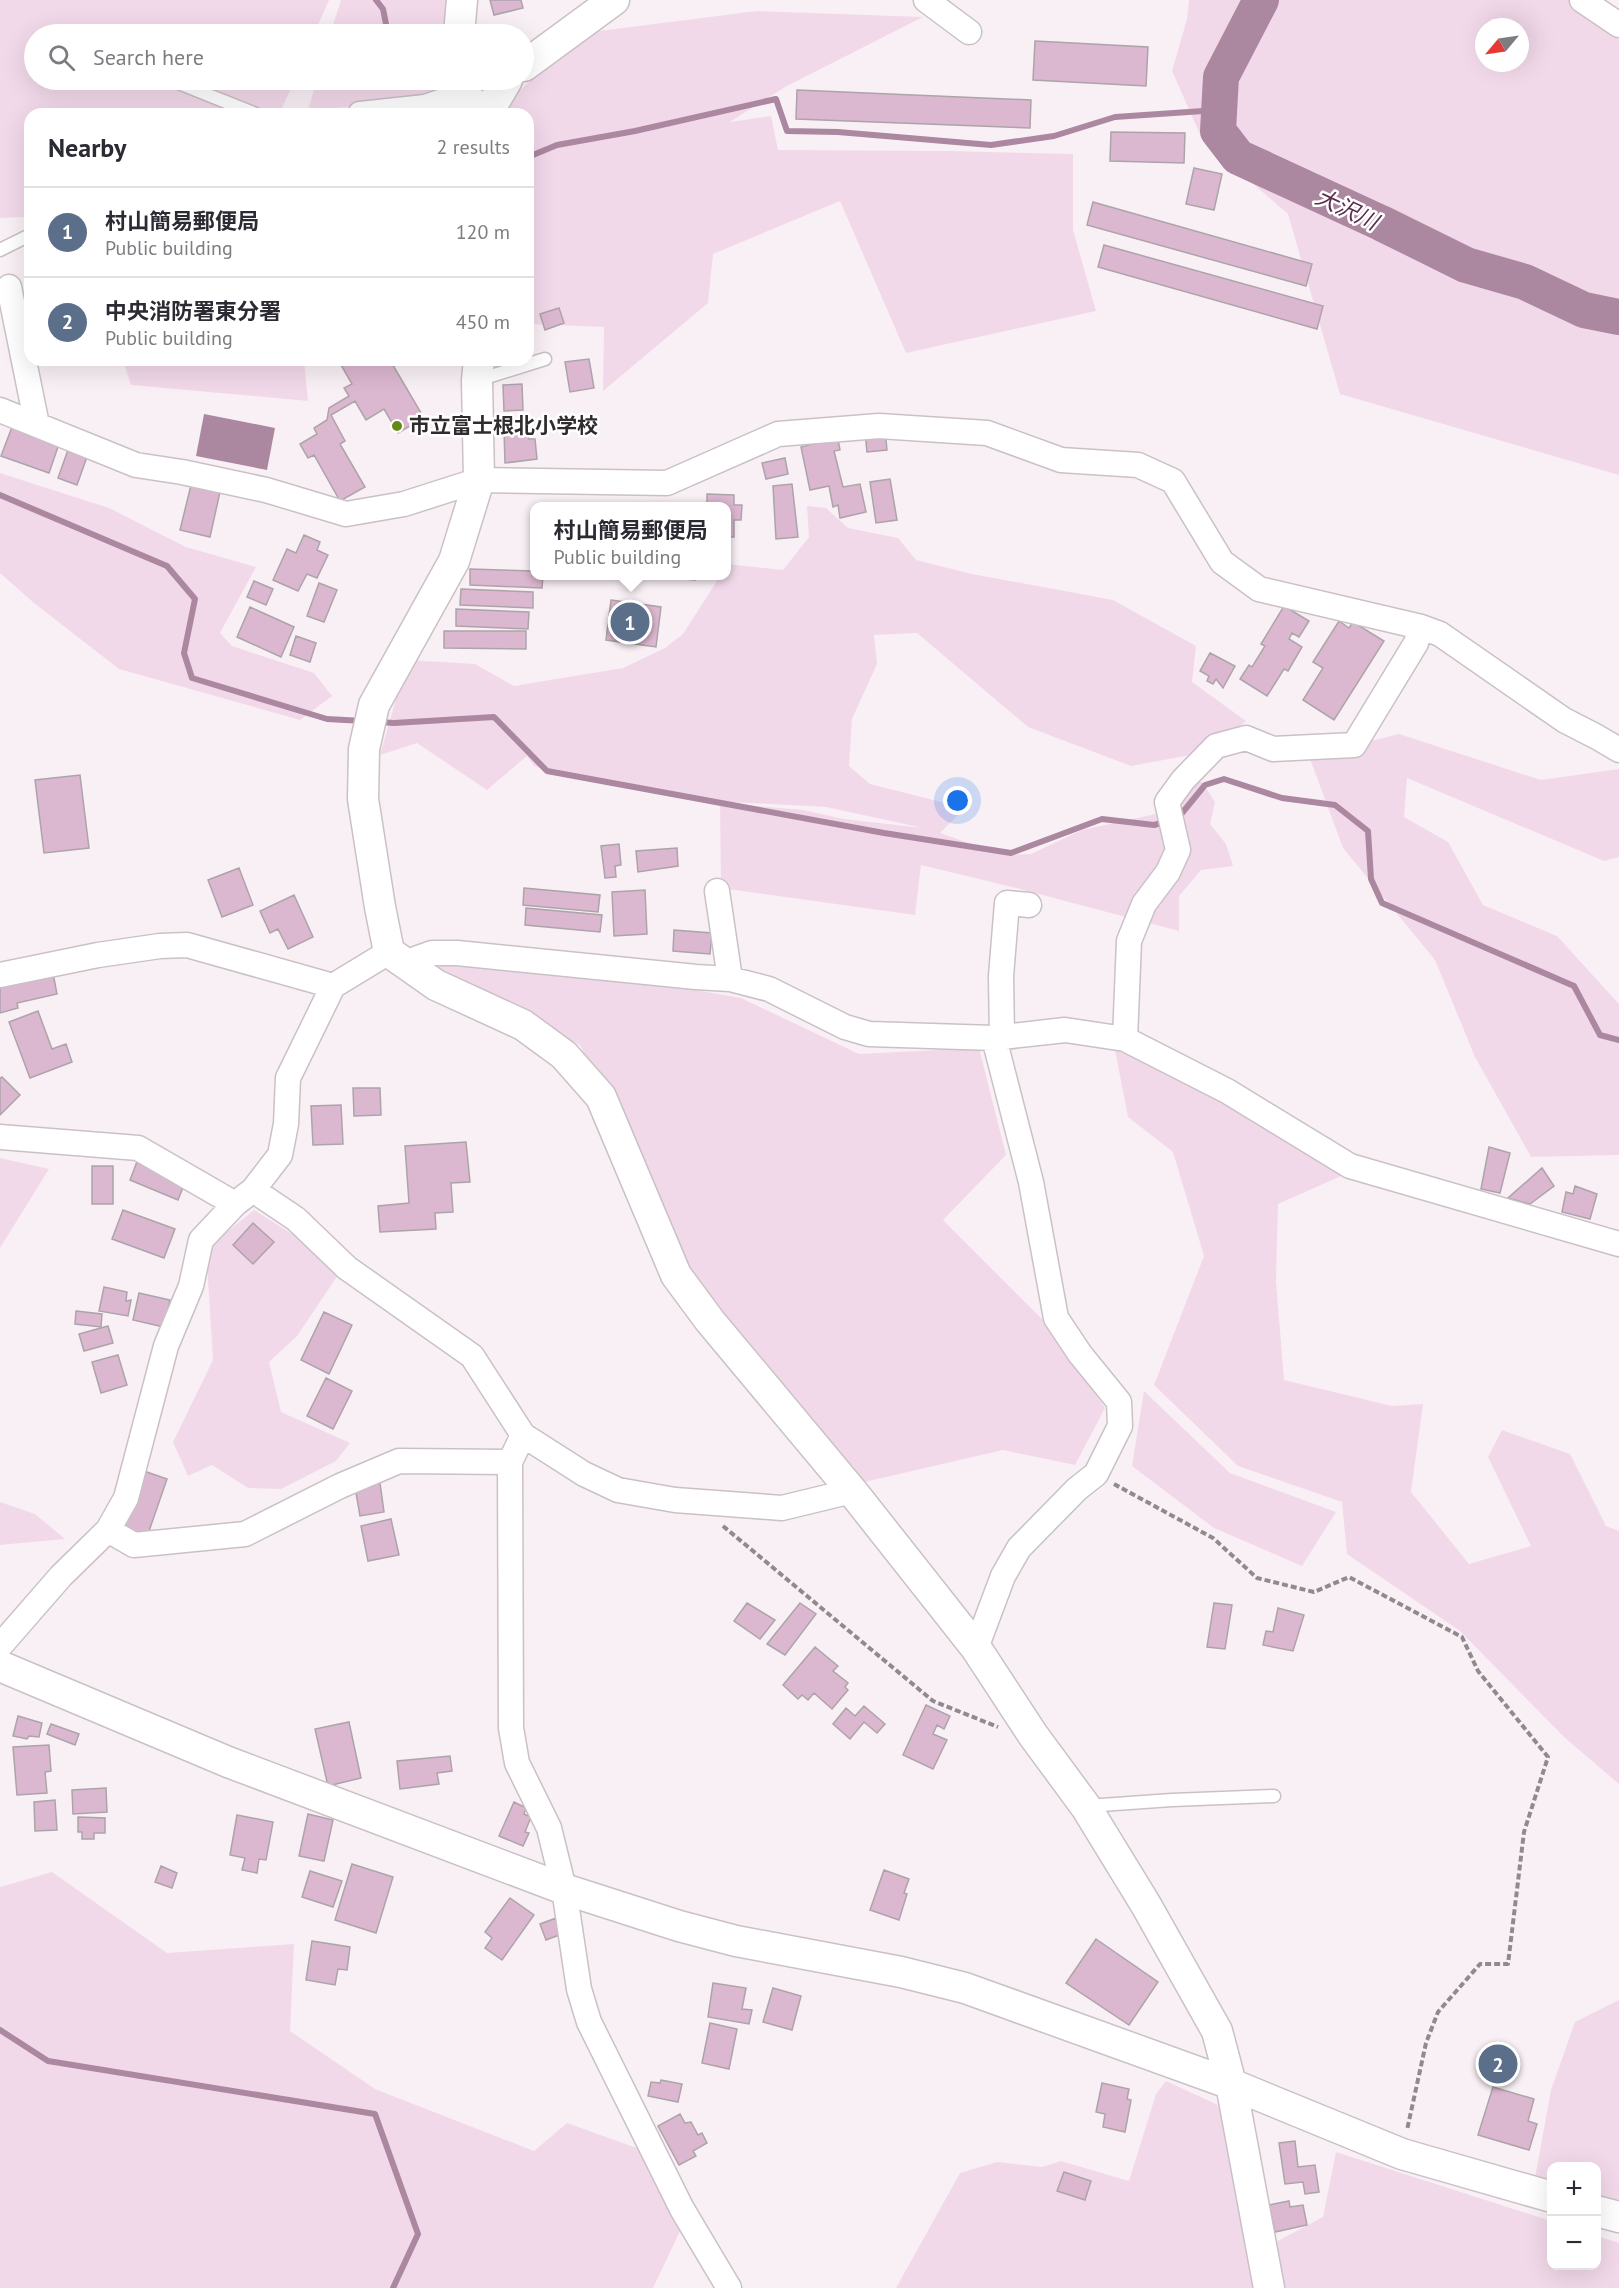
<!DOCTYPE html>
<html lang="en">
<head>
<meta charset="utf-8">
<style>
  :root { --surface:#fff; --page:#f7f7f7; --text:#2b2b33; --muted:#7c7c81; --line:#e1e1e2; --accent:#b45309 }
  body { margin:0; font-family:"PT Sans","Noto Sans JP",sans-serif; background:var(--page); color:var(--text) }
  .controls { position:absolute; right:18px; bottom:18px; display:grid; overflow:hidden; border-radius:12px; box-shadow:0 6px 24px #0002 }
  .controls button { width:54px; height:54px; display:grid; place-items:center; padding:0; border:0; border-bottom:2px solid var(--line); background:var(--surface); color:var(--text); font:30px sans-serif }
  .compass { position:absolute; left:1475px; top:18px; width:54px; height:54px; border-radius:50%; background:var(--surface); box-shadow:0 6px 24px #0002; rotate:241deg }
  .you { position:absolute; left:958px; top:801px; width:21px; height:21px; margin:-15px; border:4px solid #fff; border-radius:50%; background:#1a73e8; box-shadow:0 0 0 9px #1a73e833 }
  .badge { display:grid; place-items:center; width:39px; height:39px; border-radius:50%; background:var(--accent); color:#fff; font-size:20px; font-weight:700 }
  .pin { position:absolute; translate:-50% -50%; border:3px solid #fff; box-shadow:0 2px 6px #0006 }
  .popup { position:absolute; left:530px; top:502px; width:201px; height:78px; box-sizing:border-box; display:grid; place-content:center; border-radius:12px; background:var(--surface); filter:drop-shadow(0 2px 4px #0005); font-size:20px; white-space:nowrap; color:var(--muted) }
  .popup b { font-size:22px; color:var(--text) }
  .popup::after { content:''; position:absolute; left:50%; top:100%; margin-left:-12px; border:12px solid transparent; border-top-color:var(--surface) }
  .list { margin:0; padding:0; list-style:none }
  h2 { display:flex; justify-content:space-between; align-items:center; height:78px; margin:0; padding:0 24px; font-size:26px }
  h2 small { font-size:20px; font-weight:400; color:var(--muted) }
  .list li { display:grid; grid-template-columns:39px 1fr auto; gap:18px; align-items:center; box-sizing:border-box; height:90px; padding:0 24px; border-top:2px solid var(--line) }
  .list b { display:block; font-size:22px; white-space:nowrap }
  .list p { margin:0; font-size:20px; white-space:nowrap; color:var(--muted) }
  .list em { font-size:20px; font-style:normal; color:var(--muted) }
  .icon { flex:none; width:33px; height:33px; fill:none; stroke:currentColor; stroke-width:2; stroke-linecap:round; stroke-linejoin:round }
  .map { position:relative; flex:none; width:1619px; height:2288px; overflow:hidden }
  .search { position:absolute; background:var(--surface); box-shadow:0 6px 24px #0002; left:24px; top:24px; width:510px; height:66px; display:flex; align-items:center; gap:15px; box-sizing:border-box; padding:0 21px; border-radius:33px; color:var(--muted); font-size:22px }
  .panel { position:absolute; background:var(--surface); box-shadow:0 6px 24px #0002; left:24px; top:108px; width:510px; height:258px; border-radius:18px }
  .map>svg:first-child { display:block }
  .green { fill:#f2d9ea; fill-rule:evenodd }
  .water { fill:#ab88a0 }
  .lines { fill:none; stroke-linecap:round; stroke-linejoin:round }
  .stream { stroke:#ab88a0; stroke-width:6 }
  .river { stroke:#ab88a0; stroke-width:36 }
  .building { fill:#dcb7d0; stroke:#aca4a9; stroke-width:1.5 }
  .service-casing { stroke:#cac1c7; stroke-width:15 }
  .minor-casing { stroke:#cac1c7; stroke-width:27 }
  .tertiary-casing { stroke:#cac1c7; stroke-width:33 }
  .path { stroke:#908a8e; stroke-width:4; stroke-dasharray:6 3; stroke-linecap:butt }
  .service { stroke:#fff; stroke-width:12 }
  .minor { stroke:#fff; stroke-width:24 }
  .tertiary { stroke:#fff; stroke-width:30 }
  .poi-dot { fill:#638a14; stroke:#fff; stroke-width:2 }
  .labels { text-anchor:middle; stroke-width:5; stroke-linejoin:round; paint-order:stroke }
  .poi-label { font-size:21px; font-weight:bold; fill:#302c2e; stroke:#fff; text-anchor:start }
  .water-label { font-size:22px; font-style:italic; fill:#5b2c4f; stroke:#fff }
</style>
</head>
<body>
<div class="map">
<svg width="1619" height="2288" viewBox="0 0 1619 2288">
  <rect width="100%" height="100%" fill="#f9f0f6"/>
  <!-- green -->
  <path class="green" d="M0,0H329L314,34H34V80H295L281,110L275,114H30V215L24,217L0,218Z
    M341,0H450L447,34H330Z
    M1189,0H1576L1619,38V475L1340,394L1288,214L1203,141L1172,71L1187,19ZM1484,27H1520V63H1484Z
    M757,11L923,17L785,87L730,122L771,116L778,150L948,151L1073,154V230L1096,311L906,353L840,201L713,254L708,303L603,391L604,327L528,324V114H508L513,97L583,33Z
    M317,80H444L443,86L423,101L308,110Z
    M123,360H304L308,401L131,385Z
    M0,473L109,508L186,547L256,567L220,633L232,646L314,673L332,696L300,720L119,669L34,603L0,573Z
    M807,506L826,508L848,528L898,538L916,560L972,574L1113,600L1196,646L1192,682L1246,721L1212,751L1131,766L1028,727L917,633L874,635L877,664L852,719L849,766L870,784L965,808L940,833L1004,855L1031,854L1082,830L1165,812L1181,782H1202L1215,802L1210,824L1226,844L1233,866L1201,870L1179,896V931L1012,887L921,865L915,915L721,888L720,803L803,810L844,819L923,828L826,807L713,801L552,772L534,766L527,756L487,790L417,743L380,755L407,660L475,664L514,686L623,668L665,648L683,634L717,581L718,576H726V564L783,570L809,537Z
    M1399,734L1541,780L1619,769V857L1604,861L1407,778L1404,817L1448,842L1483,905L1557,936L1619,1004V1155L1531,1157L1475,1057L1435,960L1343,848L1309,756Z
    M442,965H483L561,977L637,980L741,998L859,1054L979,1048L1006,1155L943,1220L1044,1321L1105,1408L1075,1465L1003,1450L860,1483L681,1265L624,1133L580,1045L436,970Z
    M1115,1050L1180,1074L1348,1173L1278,1204L1276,1281L1284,1380L1392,1406L1423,1404L1411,1492L1469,1564L1531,1546L1488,1457L1502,1430L1570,1454L1606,1526L1619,1531V1784L1564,1737L1460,1631L1347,1554L1342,1502L1238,1466L1154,1385L1204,1256L1173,1152L1128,1117Z
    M0,1158L49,1169L0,1248Z
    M254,1210L321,1252L338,1275L297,1336L269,1362L281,1412L350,1443L336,1461L281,1489L248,1488L212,1465L188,1476L173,1442L213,1360L206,1249Z
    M1144,1391L1230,1473L1336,1512L1302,1566L1214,1528L1132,1466Z
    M0,1502L35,1514L65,1539L0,1545Z
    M52,1872L167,1953L294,1944L290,2031L375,2089L534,2151L567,2123L659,2156L682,2227L653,2288H0V1887Z
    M1619,2000V2201L1597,2195L1596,2166H1552L1551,2181L1535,2178L1551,2090L1575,2022Z
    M1166,2081L1218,2105L1255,2252L1260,2288H896L960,2173L997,2162L1042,2167L1061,2161L1129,2181L1156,2094Z
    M1336,2152L1551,2221L1552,2266H1596L1597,2236L1619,2243V2288H1279L1272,2244L1323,2217Z"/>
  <!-- water -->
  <path class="water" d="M204,414L275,428L267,470L196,456Z"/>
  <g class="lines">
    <!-- stream -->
    <path class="stream" d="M376,0L383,9L388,34
      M528,157L557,145L635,131L776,99L787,131L838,132L991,145L1054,136L1115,117L1218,110
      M0,495L167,566L195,599L184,653L192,678L327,719L363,721
      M379,722L394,723L494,717L547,771L884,833L1011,853L1102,819L1154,825L1165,822
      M1178,818L1205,785L1224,779L1282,798L1335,805L1368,831L1371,879L1382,903L1574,986L1600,1035L1619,1040
      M0,2030L48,2061L375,2114L418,2234L393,2288"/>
    <!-- river -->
    <path class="river" d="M1261,0L1221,77L1218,131L1238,157L1381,223L1466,265L1525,282L1584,310L1619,317"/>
  </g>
  <!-- building -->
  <path class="building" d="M490,0H521L523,8L494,15Z
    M267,25L299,33L298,34H265Z
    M1035,41L1148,47L1146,86L1033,80Z
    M797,90L1031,100L1030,128L796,119Z
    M1111,132L1185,133L1184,163L1110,161Z
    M1194,168L1222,174L1214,210L1186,204Z
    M1093,202L1312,264L1306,286L1087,225Z
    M1104,245L1323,306L1317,329L1098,267Z
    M559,308L564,323L545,330L540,314Z
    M589,359L594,388L570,392L565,362Z
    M350,360H390L424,418L398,433L384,409L366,420L355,401L331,415L345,441L340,444L365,487L340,501L314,455L308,458L300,444L317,434L314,428L327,420L329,408L349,396L344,388L352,384L341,365Z
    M522,384L523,410L504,411L503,385Z
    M12,427L59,444L49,473L1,456Z
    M528,430L529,439H535L537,459L505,463L504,431Z
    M885,430L887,450L867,452L865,432Z
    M837,434L840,450L834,451L843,487L860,484L866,512L840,518L838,505L833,507L829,486L810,490L801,447L813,444L812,439Z
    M69,447L88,454L77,485L58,478Z
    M785,458L788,474L766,479L762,463Z
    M890,479L897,520L876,523L870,482Z
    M792,484L798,537L776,539L773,486Z
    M191,485L220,492L210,537L180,530Z
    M707,494L734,495V505H742L741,520H734V537H726V506H707Z
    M304,535L320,542L317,550L328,555L317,578L307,574L298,591L273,580L287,549L296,553Z
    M470,569L534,571V576H543L542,588L470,585Z
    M651,576H695V580Z
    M254,581L273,589L266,605L247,597Z
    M319,583L337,590L324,622L307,616Z
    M461,589L533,592V608L460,605Z
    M611,600L661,607L656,647L606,640Z
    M1284,606L1309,621L1299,637L1292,633L1289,639L1302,647L1288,671L1284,669L1267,696L1240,679L1249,665L1252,667L1265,646L1261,644Z
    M250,607L294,627L281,657L237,637Z
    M456,609L529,612L528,629L456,626Z
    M1339,621L1349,628L1353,622L1384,641L1334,720L1303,700L1323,668L1313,662Z
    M444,631H526V649L444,648Z
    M296,636L316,643L310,662L290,655Z
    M1210,653L1235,666L1223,688L1216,679L1213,684L1207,681L1209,676L1200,671Z
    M80,775L89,848L44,853L35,780Z
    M619,844L621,865L615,866L616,877L605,878L601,846Z
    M677,848L678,866L638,872L636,851Z
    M239,868L253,905L222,917L208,880Z
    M524,888L600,895L598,912L523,905Z
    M645,890L647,934L614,936L612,892Z
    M294,895L313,937L288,949L278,929L270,933L260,911Z
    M526,908L602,915L600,932L525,925Z
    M674,930L712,933L710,954L673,951Z
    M53,973L57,994L17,1003L18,1008L0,1013V985Z
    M38,1011L52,1049L66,1044L72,1062L30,1078L9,1022Z
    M2,1077L20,1095L0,1115V1078Z
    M353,1088H380L381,1115L354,1116Z
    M341,1105L343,1144L313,1145L311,1106Z
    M466,1142L470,1182L451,1183L453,1212L435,1213L436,1229L380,1232L378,1206L409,1203L405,1146Z
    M1489,1147L1510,1153L1500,1193L1481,1189Z
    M138,1159L186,1180L178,1200L130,1180Z
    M92,1166H113V1204H92Z
    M1542,1168L1554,1186L1530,1204L1508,1198Z
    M1575,1186L1597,1194L1590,1219L1562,1212L1566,1192L1573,1194Z
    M123,1210L175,1229L164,1258L112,1239Z
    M253,1223L274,1242L253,1264L233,1245Z
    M104,1287L127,1292L126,1301L131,1300L128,1316L99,1311Z
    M139,1293L170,1300L164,1327L133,1320Z
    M76,1311L102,1314L101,1327L75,1324Z
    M324,1312L352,1325L329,1374L301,1360Z
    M108,1326L113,1343L84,1351L79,1334Z
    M118,1355L127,1385L101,1393L92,1362Z
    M326,1378L352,1391L333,1429L307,1416Z
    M141,1470L167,1479L147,1537L120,1528Z
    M380,1483L384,1512L360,1516L355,1487Z
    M391,1519L399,1555L368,1561L361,1526Z
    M747,1603L775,1620L760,1639L734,1621Z
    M800,1603L816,1614L785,1655L767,1644Z
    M1214,1603L1232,1605L1225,1649L1207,1647Z
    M1278,1608L1304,1615L1293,1651L1263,1645L1266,1631L1273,1632Z
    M815,1647L838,1666L833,1671L848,1683L845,1687L848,1690L832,1709L814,1693L808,1700L802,1695L798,1699L783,1685Z
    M926,1705L950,1716L944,1729L937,1725L933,1734L947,1740L933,1769L903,1755Z
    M864,1706L885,1724L877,1733L864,1722L850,1739L833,1724L846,1708L855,1716Z
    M18,1716L42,1723L39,1737L29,1736L27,1739L13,1736Z
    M349,1722L361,1778L328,1786L315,1729Z
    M51,1724L79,1734L75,1745L47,1734Z
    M49,1745L51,1771L45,1772L47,1793L17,1795L13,1747Z
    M450,1756L452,1771L437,1773L439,1784L400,1789L397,1761Z
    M106,1788L107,1812L73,1814L72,1790Z
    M55,1800L57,1830L35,1831L34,1802Z
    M514,1802L526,1808L524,1814L531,1817L525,1832L529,1833L523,1846L499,1836Z
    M308,1814L333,1820L324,1861L299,1856Z
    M237,1815L273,1822L266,1860L259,1859L257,1873L242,1870L245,1858L230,1855Z
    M78,1817L105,1818V1833H94V1839H82V1832H78Z
    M352,1864L393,1877L376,1933L335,1920Z
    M161,1866L177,1873L172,1888L155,1882Z
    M884,1870L909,1879L904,1893L907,1894L899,1920L870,1910Z
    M310,1871L342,1881L333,1907L302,1897Z
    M510,1898L534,1915L502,1960L485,1948L492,1938L485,1932Z
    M556,1918L562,1934L546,1940L540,1924Z
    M1096,1939L1158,1982L1129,2025L1066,1983Z
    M312,1941L350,1947L347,1970L338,1969L335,1985L306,1980Z
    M713,1983L746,1988L742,2009L752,2010L749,2024L708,2017Z
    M773,1988L801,1996L792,2030L763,2022Z
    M710,2023L737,2029L729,2069L702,2063Z
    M661,2080L682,2084L678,2102L648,2096L651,2082L660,2083Z
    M1102,2083L1129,2089L1127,2099L1131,2100L1125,2132L1103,2127L1105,2114L1096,2112Z
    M1493,2087L1534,2099L1528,2121L1537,2124L1529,2150L1478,2135Z
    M680,2114L685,2123L691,2122L698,2135L702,2133L707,2143L693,2151L696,2156L679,2165L658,2126Z
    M1295,2141L1298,2167L1315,2165L1319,2192L1305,2194L1303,2182L1285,2184L1279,2143Z
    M1064,2172L1091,2181L1085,2200L1057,2191Z
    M1289,2201L1290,2207L1303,2205L1307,2225L1275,2232L1269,2205Z"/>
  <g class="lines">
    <defs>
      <path id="service" d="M171,80L256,114
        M0,250L30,235
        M478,380L545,359
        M1087,1806L1172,1800L1274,1796"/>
      <path id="minor" d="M926,0L969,32
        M1582,0L1619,25
        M360,114L425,107L461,95
        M9,287L37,425
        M0,410L136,465L182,472L266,490L346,514L404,504L479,480L667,483L778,434L879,426L987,433L1061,460L1138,465L1173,481L1222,562L1259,589L1421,627L1440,634L1564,720L1597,737L1619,750
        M717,891L730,979
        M404,963L432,953H457L696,977L730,979L769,989L845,1027L869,1034L994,1038L1065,1030L1125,1039L1227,1091L1350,1166L1619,1244
        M0,975L98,955L160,946L187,945L333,986
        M1002,1037L1001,976L1007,903L1029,905
        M1125,1039L1129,941L1144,904L1168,872L1178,850L1167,802L1183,780L1216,746L1246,738L1273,749L1354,745L1416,643L1421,627
        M0,1137L138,1148L235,1204
        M253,1190L296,1219L347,1268L472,1356L523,1435L584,1474L618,1490L675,1500L782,1508L852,1491
        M523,1435L510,1462L511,1728L517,1763L549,1828L564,1889L579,1989L589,2022L682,2209L729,2288
        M108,1530L134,1545L245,1534L340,1486L399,1461L510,1462
        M0,1646L61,1576L108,1530L126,1498L166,1346L191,1286L201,1240L235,1204L253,1190L280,1155L286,1124L288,1078L333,986L389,952
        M976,1648L1003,1576L1019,1548L1077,1489L1096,1474L1120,1426L1119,1402L1080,1354L1056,1318L1031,1182L994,1038"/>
      <path id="tertiary" d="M459,34L462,0
        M524,66L614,0
        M459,80L461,95L488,113
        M487,114L507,80
        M479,360L477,380L479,480L454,561L374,705L364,749L363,799L380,907L389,952L436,985L523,1025L564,1055L601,1097L676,1275L710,1321L852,1491L976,1648L1033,1735L1086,1807L1146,1905L1217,2031L1231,2084L1269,2288
        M0,1666L228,1762L564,1889L679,1926L736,1941L901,1972L965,1988L1231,2084L1402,2154L1552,2197
        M1596,2211L1619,2217"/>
    </defs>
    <!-- service casing -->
    <use href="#service" class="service-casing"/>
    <!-- minor casing -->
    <use href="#minor" class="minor-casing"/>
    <!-- tertiary casing -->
    <use href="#tertiary" class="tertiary-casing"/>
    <!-- path -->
    <path class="path" d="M1114,1484L1213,1538L1257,1578L1314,1592L1349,1577L1462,1637L1478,1671L1548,1757L1524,1832L1508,1964H1480L1438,2012L1426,2043L1407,2130
      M723,1526L933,1701L998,1727"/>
    <!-- service -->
    <use href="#service" class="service"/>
    <!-- minor -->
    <use href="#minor" class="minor"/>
    <!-- tertiary -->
    <use href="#tertiary" class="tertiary"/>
  </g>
  <!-- markers -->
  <circle class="poi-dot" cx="397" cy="426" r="6"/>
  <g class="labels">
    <!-- poi labels -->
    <g class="poi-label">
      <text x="409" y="433">市立富士根北小学校</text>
    </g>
    <!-- water labels -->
    <g class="water-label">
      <text transform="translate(1347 209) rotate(25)" y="8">大沢川</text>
    </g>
  </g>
</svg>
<div class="controls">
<button>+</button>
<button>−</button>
</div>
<svg class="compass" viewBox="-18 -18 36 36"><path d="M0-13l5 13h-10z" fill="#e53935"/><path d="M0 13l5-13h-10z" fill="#7c7c81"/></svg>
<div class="you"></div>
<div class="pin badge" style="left:630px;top:622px;background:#5c6f8a">1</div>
<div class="popup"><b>村山簡易郵便局</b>Public building</div>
<div class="pin badge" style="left:1498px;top:2064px;background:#5c6f8a">2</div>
<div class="search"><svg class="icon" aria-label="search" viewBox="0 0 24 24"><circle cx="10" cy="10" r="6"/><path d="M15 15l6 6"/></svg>Search here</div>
<section class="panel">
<h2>Nearby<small>2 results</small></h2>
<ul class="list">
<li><span class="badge" style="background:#5c6f8a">1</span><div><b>村山簡易郵便局</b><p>Public building</p></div><em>120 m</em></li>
<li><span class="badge" style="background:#5c6f8a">2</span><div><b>中央消防署東分署</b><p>Public building</p></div><em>450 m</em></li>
</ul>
</section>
</div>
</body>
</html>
